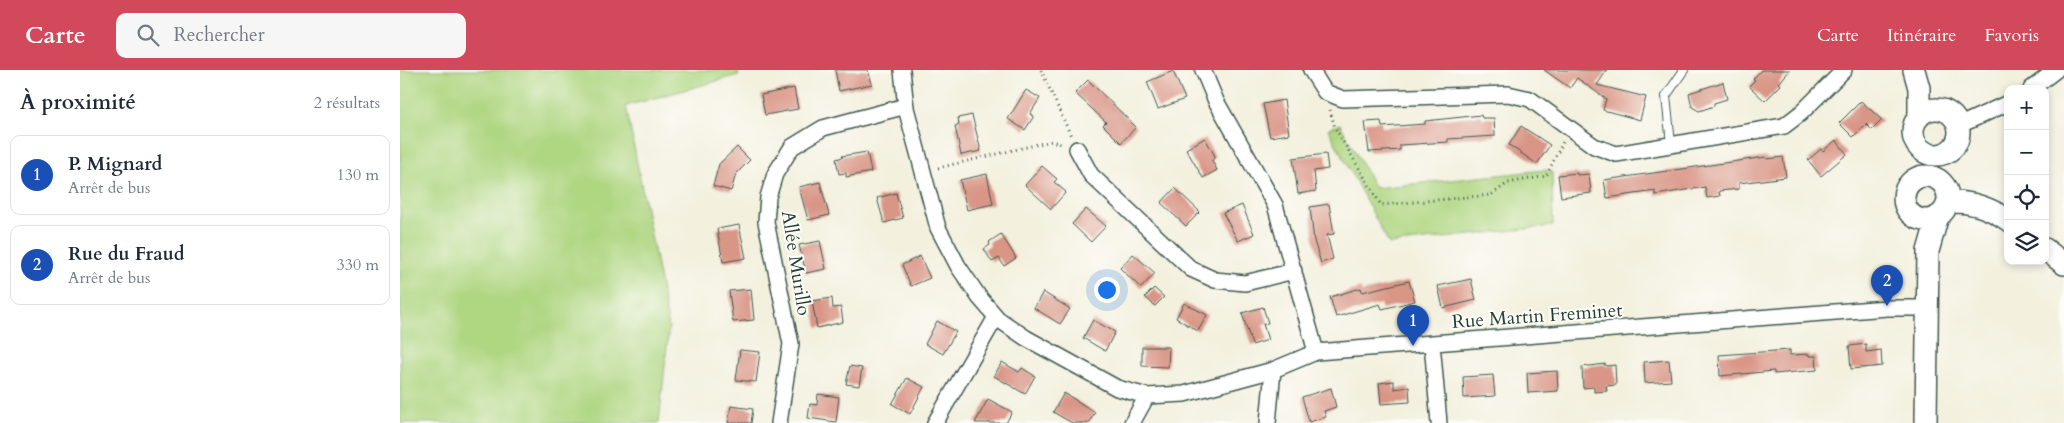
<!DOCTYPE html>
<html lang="fr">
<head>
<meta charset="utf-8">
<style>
  :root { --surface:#fff; --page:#f6f6f7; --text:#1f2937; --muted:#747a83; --line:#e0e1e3; --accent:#d1495b }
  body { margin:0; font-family:Cardo,serif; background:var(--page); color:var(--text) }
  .controls { position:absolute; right:15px; top:15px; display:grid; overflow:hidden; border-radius:10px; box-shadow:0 2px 8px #0003 }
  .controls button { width:45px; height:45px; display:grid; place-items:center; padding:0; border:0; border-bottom:1px solid var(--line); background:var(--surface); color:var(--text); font:25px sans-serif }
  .you { position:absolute; left:706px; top:219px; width:18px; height:18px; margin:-12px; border:4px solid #fff; border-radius:50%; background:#1a73e8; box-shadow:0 0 0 8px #1a73e833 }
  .badge { display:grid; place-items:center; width:32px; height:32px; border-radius:50%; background:var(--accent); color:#fff; font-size:16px; font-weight:700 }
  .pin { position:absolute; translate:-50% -41px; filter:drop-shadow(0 1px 2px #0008) }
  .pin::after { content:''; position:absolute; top:26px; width:18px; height:15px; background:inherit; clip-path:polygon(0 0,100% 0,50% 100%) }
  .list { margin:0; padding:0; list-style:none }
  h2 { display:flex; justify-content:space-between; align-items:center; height:65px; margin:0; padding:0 20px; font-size:21px }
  h2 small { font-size:16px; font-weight:400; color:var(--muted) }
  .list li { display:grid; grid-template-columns:32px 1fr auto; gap:15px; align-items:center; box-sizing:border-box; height:80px; margin:0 10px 10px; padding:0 10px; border:1px solid var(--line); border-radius:10px }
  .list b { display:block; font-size:19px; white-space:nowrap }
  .list p { margin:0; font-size:16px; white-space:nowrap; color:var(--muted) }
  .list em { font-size:16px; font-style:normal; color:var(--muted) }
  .icon { flex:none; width:28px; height:28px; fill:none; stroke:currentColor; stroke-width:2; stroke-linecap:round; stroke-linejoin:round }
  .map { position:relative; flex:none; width:1664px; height:353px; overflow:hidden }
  header { display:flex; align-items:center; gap:30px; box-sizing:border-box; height:70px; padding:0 25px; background:var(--accent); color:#fff }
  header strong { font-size:24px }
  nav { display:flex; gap:28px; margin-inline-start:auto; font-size:18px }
  .search { width:350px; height:45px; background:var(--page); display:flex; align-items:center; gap:12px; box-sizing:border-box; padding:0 18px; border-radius:10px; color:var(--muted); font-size:19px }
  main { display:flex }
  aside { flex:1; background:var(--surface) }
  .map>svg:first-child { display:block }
  .green { fill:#afd681; stroke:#678a5a }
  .building { fill:#d99586 }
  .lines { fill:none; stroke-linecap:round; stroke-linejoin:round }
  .lane-casing { stroke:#3f584e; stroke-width:10 }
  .street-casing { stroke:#3f584e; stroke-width:18 }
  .secondary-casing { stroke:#3f584e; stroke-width:24 }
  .path { stroke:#3f584e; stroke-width:3; stroke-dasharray:1 4; stroke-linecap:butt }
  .lane { stroke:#fff; stroke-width:8 }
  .street { stroke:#fff; stroke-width:15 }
  .secondary { stroke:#fff; stroke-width:21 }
  .labels { text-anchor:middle; stroke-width:4; stroke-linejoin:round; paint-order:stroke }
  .street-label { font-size:19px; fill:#1f3d34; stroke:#fdfcf7 }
</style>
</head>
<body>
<header>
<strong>Carte</strong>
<div class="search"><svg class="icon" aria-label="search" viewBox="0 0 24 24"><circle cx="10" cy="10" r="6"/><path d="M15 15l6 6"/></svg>Rechercher</div>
<nav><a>Carte</a><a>Itinéraire</a><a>Favoris</a></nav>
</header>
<main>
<aside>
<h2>À proximité<small>2 résultats</small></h2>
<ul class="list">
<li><span class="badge" style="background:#1a4fb4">1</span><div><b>P. Mignard</b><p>Arrêt de bus</p></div><em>130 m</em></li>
<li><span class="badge" style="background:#1a4fb4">2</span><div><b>Rue du Fraud</b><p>Arrêt de bus</p></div><em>330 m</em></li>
</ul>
</aside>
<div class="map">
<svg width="1664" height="353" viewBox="0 0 1664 353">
  <rect width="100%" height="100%" fill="#fdfcf7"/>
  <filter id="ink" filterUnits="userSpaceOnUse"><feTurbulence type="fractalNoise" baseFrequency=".02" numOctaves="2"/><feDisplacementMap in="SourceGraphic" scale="10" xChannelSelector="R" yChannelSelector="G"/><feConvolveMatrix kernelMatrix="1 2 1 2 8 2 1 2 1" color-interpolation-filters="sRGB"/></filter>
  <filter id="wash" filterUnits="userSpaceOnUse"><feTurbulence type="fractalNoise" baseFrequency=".0096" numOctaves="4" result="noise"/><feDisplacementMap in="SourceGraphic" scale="20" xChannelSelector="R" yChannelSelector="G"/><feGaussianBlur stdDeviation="1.12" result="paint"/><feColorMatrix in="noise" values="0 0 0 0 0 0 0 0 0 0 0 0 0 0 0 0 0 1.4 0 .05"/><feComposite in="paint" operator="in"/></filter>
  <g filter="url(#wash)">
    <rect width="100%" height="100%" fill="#f3f0de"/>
    <!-- green -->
    <path class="green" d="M0,0H337L339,5L226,36L269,257L259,353H0Z
      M940,54L975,118L1145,100L1152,102L1153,156L989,174L928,59Z"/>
    <g id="blocks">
      <!-- building -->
      <path class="building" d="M435,0H468L472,14L439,21Z
        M1144,0H1207L1197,15L1246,27L1240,50L1203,40L1206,29L1177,8L1170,18Z
        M1361,0H1390L1379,13L1381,15L1365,31L1349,16L1355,10L1353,9Z
        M773,1L785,29L758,39L747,12Z
        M688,10L736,57L721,73L703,55L706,52L675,23Z
        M1323,12L1327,29L1314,33V36L1299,41L1292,37L1289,23Z
        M394,18L398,39L365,45L361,25Z
        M626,20L640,28L630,44L634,46L625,60L608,49Z
        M884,30L889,64L870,67L863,34Z
        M1461,31L1482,50L1472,60L1466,54L1453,67L1439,53Z
        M572,45L581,81L561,85L555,56L559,55L558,48Z
        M1081,45L1082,48H1094L1095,66L1048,69V72L1000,75V80L969,82L965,52L981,51L982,57L1011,55L1025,54V51Z
        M1121,56L1150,75L1137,94L1109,75Z
        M805,68L815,86L812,91L817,100L803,108L786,79Z
        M1436,70L1447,84L1421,106L1408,90L1421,79L1423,81Z
        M337,77L350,90L336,104L331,121L313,116L319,94Z
        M467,82L471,102L446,107V103L439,104L436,89L443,87L442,86Z
        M926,84L928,99L914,101L916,121L898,124L893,88Z
        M1366,87L1367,89L1383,87L1386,107L1339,113V119L1319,121L1320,126L1307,128L1305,117L1255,125V121L1207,128L1204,110Z
        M642,96L657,109L654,112L666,122L651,139L625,115Z
        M1177,103V105L1189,104L1191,123L1161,127L1158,105Z
        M587,104L593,134L567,140L560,110Z
        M420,112L429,145L408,150L399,117Z
        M775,118L800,142L786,156L761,133Z
        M496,123L503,148L484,153L477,128Z
        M929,134L934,164L927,165L933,189L921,193L914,171L910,137Z
        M842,135L854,164L838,171L823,143Z
        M686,139L706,156L691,172L672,154Z
        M339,155L346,188L323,192L317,159Z
        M601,164L616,188L604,196L599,188L592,192L584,179L590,175L589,172Z
        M420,171L426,199L406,203L399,175Z
        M733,184L755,203L741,218L720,198Z
        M520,186L530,208L511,216L502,195Z
        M1071,209L1076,230L1043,238L1038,216Z
        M1009,211L1015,231L982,239L980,234L936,247L930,227L961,218L962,222Z
        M754,218L764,227L755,236L745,227Z
        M351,219L354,250L333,252L329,221Z
        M643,222L670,239L660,254L634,238Z
        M432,228L433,238L441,237L443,252L417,258L412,231Z
        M784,233L807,245L798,261L776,248Z
        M863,237L868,253L863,254L868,270L852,275L842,243Z
        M693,250L715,262L705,281L683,268Z
        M537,251L556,262L543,284L525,274Z
        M1466,274V282L1481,280L1482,296L1451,299L1449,276Z
        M742,277H769L768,297L742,296Z
        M340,280L360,282L356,312L336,310Z
        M1390,280V285L1409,284V286H1416L1417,300L1374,304V301L1320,306L1319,285Z
        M1269,290L1271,311L1245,313L1244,292Z
        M602,292L619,302L622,298L635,306L625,324L594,306Z
        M1205,294L1206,296L1215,295L1216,315L1206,316L1207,321L1194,322V317L1183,318L1182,297Z
        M450,296L462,298L459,316L446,314Z
        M1157,301L1158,321L1128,323L1127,303Z
        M1093,305L1095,326L1064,328L1063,307Z
        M507,308L524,317L510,344L492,334Z
        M994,311V319L1009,317L1010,332L981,334L979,313Z
        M931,318L936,337L924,341L926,347L909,352L902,327Z
        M664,323L695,342L689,353H672L653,342Z
        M418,324L439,327L436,352L408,348L410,334L417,335Z
        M588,329L612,342L606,353H575Z
        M331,336L353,339L351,353H328Z"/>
    </g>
  </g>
  <g filter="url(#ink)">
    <use href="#blocks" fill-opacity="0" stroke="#3f584e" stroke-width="1"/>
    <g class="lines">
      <defs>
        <path id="lane" d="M1271,74L1266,26L1284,0"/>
        <path id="street" d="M502,0L506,38L538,158L558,196L579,227L598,249L626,268L717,318L747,326L784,324L873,300L916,282L1487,238H1526
          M803,0L816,31L875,135L916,282
          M911,0L925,22L943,29L1108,24L1130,29L1194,76L1216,84L1384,56L1401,43L1444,0
          M1631,19L1656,0
          M1558,56L1608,33
          M677,79L691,105L791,199L815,210L845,213L894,201
          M1032,273L1039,353
          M379,353L391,274L366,152L368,127L375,104L392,77L423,58L506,36
          M535,353L596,247
          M732,353L747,326
          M868,353L873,300"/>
        <path id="secondary" d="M1514,0L1519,18V47
          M1513 62a23 23 0 1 1 46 0a23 23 0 1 1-46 0Z
          M1504 128a22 22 0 1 1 44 0a22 22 0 1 1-44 0Z
          M1548,132C1571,131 1589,137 1608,150
          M1645,179L1664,194
          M1526,353L1528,181L1538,146"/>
      </defs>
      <!-- lane casing -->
      <use href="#lane" class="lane-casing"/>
      <!-- street casing -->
      <use href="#street" class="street-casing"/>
      <!-- secondary casing -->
      <use href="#secondary" class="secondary-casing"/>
      <!-- path -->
      <path class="path" d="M641,0L671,66
        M930,40L935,58L981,135L1091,125L1108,113L1146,106L1164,70
        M538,98L652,71L663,75"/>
      <!-- lane -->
      <use href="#lane" class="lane"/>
      <!-- street -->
      <use href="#street" class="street"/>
      <!-- secondary -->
      <use href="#secondary" class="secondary"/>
    </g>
  </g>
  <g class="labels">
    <!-- street labels -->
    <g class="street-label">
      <text transform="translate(397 193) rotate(81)" y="7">Allée Murillo</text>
      <text transform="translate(1137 245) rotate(-4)" y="7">Rue Martin Freminet</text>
    </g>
  </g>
</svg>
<div class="controls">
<button>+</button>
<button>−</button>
<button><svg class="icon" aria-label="locate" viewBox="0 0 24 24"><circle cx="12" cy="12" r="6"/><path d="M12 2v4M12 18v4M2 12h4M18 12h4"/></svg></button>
<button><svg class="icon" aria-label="layers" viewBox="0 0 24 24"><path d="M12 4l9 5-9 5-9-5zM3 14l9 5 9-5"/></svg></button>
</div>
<div class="you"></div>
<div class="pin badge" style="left:1013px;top:276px;background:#1a4fb4">1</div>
<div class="pin badge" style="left:1487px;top:236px;background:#1a4fb4">2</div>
</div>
</main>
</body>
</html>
